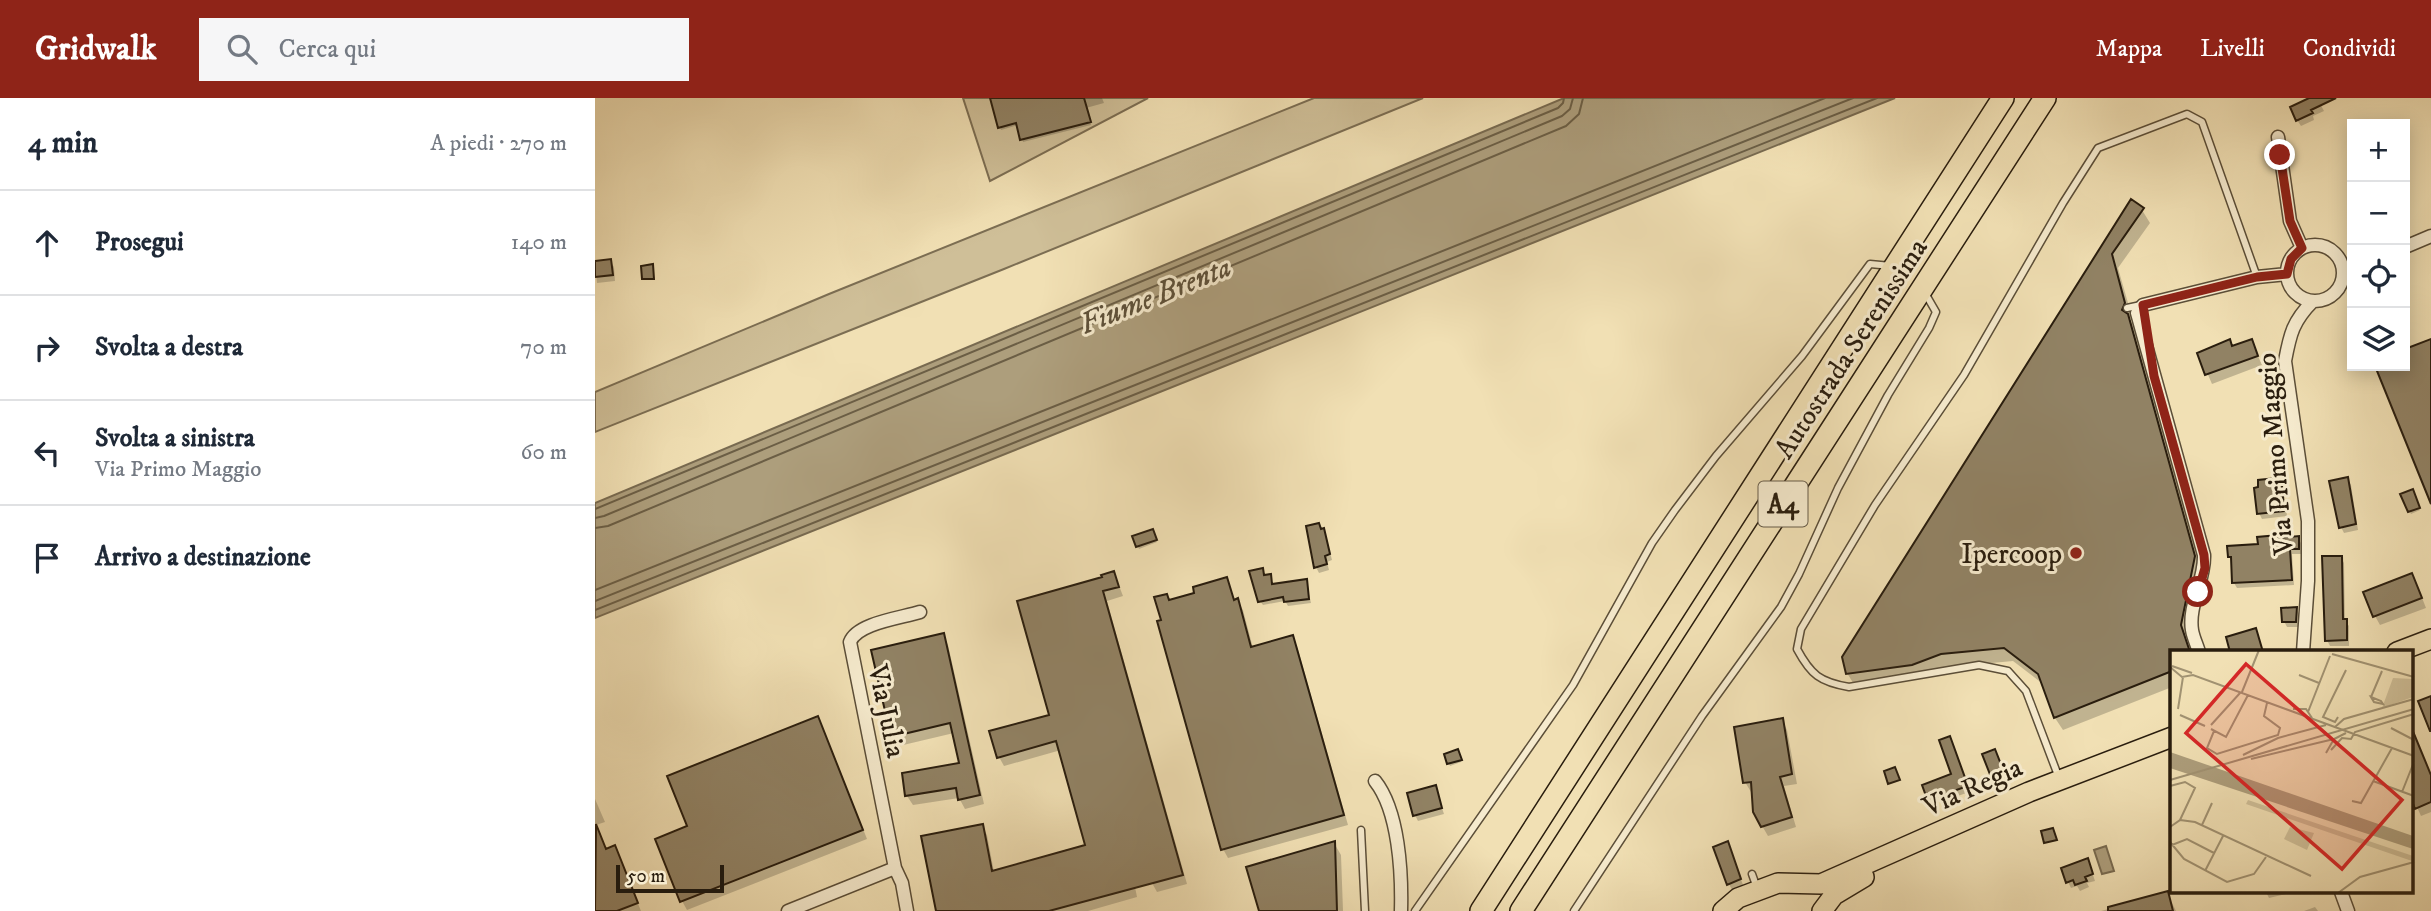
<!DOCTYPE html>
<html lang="it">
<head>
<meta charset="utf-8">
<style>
  :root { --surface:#fff; --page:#f6f6f7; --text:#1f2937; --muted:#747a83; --line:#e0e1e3; --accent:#8f2418 }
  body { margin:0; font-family:"IM FELL DW Pica",serif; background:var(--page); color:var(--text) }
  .controls { position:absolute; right:21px; top:21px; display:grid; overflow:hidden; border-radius:0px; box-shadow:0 4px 18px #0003 }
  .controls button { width:63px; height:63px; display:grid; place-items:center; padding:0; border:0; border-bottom:2px solid var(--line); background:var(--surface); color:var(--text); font:35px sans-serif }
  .scale { position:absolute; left:21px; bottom:18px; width:108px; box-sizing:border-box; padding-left:7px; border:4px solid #291d0e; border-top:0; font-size:19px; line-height:24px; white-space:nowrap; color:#291d0e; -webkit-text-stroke:5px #f6ebce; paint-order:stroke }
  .stop { position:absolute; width:21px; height:21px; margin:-16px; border:5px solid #8f2418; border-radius:50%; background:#fff }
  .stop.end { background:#8f2418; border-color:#fff; box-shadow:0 2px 7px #0008 }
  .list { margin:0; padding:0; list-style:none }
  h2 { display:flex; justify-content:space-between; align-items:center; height:91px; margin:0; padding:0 28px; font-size:30px }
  h2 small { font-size:23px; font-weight:400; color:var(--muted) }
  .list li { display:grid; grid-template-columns:46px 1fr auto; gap:21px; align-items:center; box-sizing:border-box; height:105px; padding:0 28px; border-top:2px solid var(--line) }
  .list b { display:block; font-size:26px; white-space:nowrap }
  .list p { margin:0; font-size:23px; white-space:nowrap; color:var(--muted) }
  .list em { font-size:23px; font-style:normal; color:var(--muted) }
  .icon { flex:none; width:38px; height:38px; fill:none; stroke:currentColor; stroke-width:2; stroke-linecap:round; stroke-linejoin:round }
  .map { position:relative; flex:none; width:1836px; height:813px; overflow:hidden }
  header { display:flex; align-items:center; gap:42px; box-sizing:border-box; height:98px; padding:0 35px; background:var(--accent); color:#fff }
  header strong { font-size:33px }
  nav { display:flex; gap:38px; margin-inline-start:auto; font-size:24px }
  .search { width:490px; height:63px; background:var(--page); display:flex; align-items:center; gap:18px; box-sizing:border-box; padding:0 24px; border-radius:0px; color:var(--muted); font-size:26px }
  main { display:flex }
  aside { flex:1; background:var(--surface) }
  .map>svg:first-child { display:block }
  .green { fill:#cfbf98; stroke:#7c6e53; stroke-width:2 }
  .water { fill:#ad9e7c; stroke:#786a50; stroke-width:2 }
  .shadow { fill:#0003 }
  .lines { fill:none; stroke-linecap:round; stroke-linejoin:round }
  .shore { stroke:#6b5e45; stroke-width:2 }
  .building { fill:#918264; stroke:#291d0e; stroke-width:2 }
  .service-casing { stroke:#5b4e38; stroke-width:9 }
  .minor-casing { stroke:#5b4e38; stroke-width:15 }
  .primary-casing { stroke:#291d0e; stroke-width:22 }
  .motorway-casing { stroke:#291d0e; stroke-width:24 }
  .service { stroke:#f6ebce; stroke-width:6 }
  .minor { stroke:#f6ebce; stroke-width:12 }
  .primary { stroke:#f1e0b4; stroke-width:19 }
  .motorway { stroke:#f1e0b4; stroke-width:21 }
  .route { stroke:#8f2418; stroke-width:9 }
  .poi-dot { fill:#8f2418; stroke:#f6ebce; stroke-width:2.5 }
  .labels { text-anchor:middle; stroke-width:6; stroke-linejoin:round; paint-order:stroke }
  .shield { fill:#f6ebce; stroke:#665b48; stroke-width:2 }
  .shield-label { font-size:26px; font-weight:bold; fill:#291d0e }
  .street-label { font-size:28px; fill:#291d0e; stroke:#f6ebce }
  .poi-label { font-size:28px; fill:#291d0e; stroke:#f6ebce; text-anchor:end }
  .water-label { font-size:30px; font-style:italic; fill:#5e513a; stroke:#f6ebce }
  .inset-road { fill:none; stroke:#a19272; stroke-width:2 }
  .view { fill:#d62828; fill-opacity:0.15; stroke:#d62828; stroke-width:3.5 }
  .inset-edge { fill:none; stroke:#291d0e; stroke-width:3.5 }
</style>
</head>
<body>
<header>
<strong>Gridwalk</strong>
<div class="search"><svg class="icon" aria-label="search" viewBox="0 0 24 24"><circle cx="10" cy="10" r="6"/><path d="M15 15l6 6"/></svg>Cerca qui</div>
<nav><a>Mappa</a><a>Livelli</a><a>Condividi</a></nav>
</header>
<main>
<aside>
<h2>4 min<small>A piedi · 270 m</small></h2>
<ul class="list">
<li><svg class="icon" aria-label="ahead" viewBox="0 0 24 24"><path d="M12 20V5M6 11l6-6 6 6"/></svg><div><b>Prosegui</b></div><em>140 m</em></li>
<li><svg class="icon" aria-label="right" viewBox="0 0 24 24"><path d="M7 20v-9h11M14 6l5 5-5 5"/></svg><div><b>Svolta a destra</b></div><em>70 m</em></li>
<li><svg class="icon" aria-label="left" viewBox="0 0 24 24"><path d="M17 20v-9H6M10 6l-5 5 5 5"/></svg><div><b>Svolta a sinistra</b><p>Via Primo Maggio</p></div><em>60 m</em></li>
<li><svg class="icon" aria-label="arrive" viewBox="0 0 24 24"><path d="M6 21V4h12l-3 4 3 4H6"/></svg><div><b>Arrivo a destinazione</b></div></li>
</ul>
</aside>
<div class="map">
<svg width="1836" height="813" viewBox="0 0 1836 813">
  <rect width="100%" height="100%" fill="#f1e0b4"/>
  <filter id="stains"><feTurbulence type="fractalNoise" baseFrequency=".00286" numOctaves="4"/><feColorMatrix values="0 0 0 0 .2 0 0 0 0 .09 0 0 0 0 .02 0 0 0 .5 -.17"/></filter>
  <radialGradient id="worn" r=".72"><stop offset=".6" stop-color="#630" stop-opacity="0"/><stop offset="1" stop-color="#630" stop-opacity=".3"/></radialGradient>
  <!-- green -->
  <path class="green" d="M368,0H553L395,83Z
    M719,0H828L409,171L0,334V294L234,196Z"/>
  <!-- water -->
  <path class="water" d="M969,0H1300L0,520V405Z
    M1511,748L1519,773L1507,776L1499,752Z"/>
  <!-- shadow -->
  <path class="shadow" d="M397,0H507L509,5L491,10L496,27L428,44L423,27L406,32Z
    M1718,0H1722L1729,13L1718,18L1719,22L1706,28L1702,22Z
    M1537,104L1547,112L1555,125L1523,170L1537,219L1535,222L1540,230L1607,472L1592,541L1597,554H1577V589L1468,632L1460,620L1448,586L1418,563L1354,569L1324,579L1260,588L1252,575Z
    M15,163L19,169L20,183L2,185L0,165Z
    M1656,243L1667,267L1617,286L1604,256L1638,250Z
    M1752,381L1756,387L1763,432L1749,435L1746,429Z
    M1680,382L1689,395L1692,418L1667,421L1664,415Z
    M1817,393L1825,412L1816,416L1808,397Z
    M727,432L731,438L737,462L732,464L734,472L724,475L721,469Z
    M558,435L562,444L544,451L539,439Z
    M1703,440L1706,445V456H1697L1699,487L1642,490L1639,485L1638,465L1634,458L1664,448Z
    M1746,459L1749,465L1750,522L1754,528V548H1735L1732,542Z
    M667,472L670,478H675L678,487L711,483L716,505L693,508L690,503L668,507L665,503Z
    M519,475L528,498L512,503L592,786L562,794L557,785L537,774L542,799L493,813H343L387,728L392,737L399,774L493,749L466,652L409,668L404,659L456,618L509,480Z
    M631,481L640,503L642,502L648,512L658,550L697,539L702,548L753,727L633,760L628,751L568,523L574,504L601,496Z
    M1822,487L1831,510L1785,527L1780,518Z
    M1701,511L1705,517L1704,529H1692L1689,523Z
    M348,537L353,547L389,706L370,711L364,700L318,707L312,698L309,677L366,666L359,635L304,648L298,638Z
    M1187,622L1192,632L1202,686L1189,688L1201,729L1173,738L1159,714L1158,693L1156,694L1150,684Z
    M228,630L272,741L92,812L87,803L94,729Z
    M1357,645L1374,694L1352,702L1349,697L1335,702L1332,697L1358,677Z
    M1824,652L1836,678V714L1826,718L1817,698V655Z
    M864,656L866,664L855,668L851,657Z
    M1389,657L1403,659L1411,680L1401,684Z
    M840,689L849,716L823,723L820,717Z
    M0,701L10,724L1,727L11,753L24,759L46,813H0Z
    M739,745L746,757L748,813H666Z
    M1135,751L1148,787L1137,792L1134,786Z
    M1495,768L1500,783L1492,785L1494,789L1485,793L1482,788L1476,790L1473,784Z
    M1671,794H1695V795L1674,800Z
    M1572,795L1581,813H1506Z
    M1720,809L1723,813H1709Z"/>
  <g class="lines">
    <!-- shore -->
    <path class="shore" d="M0,411L963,10L968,5L969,0
      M0,420L9,418L967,18L975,11L978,0
      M0,430L13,428L971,28L984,16L988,0
      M0,492L1230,0
      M0,503L1258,0
      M0,512L1282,0"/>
  </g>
  <!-- building -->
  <path class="building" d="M395,0H489L496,24L425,42L421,25L403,30Z
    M1714,0H1741L1716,12L1718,15L1701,23L1695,9Z
    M1536,101L1549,110L1517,156L1530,205L1527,212L1533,216L1600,458L1586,527L1595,554H1577V573L1459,620L1443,576L1409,550L1346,556L1317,567L1251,576L1247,559Z
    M16,161L18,177L0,179V163Z
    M58,166L59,181H47L46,168Z
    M1635,241L1637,248L1657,241L1663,258L1610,277L1602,255Z
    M1836,241V406L1780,268H1810V251Z
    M1753,379L1761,426L1744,430L1734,383Z
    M1681,380L1682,388L1687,387L1689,413L1662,416L1659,390L1663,389V382Z
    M1818,391L1825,410L1813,414L1805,396Z
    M724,425L726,431L729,430L735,456L730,458L732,466L719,470L711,428Z
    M558,431L562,442L541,449L537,438Z
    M1683,437V440L1704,438V451H1695L1697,482L1637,485L1636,459H1633L1632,448L1663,446L1662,439Z
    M1727,458H1747L1748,521H1752V542L1730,543Z
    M668,470L669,477L676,476L677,486L712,481L714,501L689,504L688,499L663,504L654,473Z
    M519,473L524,489L508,493L588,777L454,813H341L326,738L388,726L397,773L490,747L461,643L402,660L394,633L454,617L422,503L507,479L506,477Z
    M1817,475L1827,500L1778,519L1768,494Z
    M632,479L639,502L643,500L656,549L698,537L749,717L626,752L562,523L566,522L559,499L572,496L574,502L599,495L598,489Z
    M1702,509L1701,524H1687L1686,510Z
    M1661,530L1668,554H1635L1631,539Z
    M349,535L385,697L363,702L361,690L310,698L307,675L364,665L355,625L296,639L276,552Z
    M1836,598V633H1835L1823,603Z
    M223,618L268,732L85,804L60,741L92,728L72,678Z
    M1188,620L1197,676L1185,679L1197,719L1166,729L1158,714L1156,684L1148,685L1139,629Z
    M1817,631L1836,677V704L1820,711L1817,703Z
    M1355,638L1373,688L1347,697L1345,693L1331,698L1327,687L1356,676L1344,642Z
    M863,651L867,662L852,666L849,656Z
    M1400,651L1409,674L1396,679L1387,656Z
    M1300,669L1305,682L1293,686L1289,673Z
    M841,687L847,710L818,718L812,695Z
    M1,726L11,751L20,747L43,805L22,813H0Z
    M1458,730L1462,742L1449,745L1446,733Z
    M740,743L742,813H664L651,769Z
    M1133,743L1146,781L1132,787L1118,749Z
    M1493,760L1498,776L1490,779L1492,783L1480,787L1478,782L1471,785L1466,770Z
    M1573,793L1578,813H1513V809Z"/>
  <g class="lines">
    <defs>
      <path id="service" d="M1532,210L1546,207
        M1464,680L1431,593L1413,573L1384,567L1254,589C1225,584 1216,577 1202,551L1206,531L1280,407L1369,277L1468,105L1503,50L1592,16L1607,24L1662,179
        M766,732L770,813
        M1157,776L1162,790
        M820,813L978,587L1057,445L1080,412L1121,358L1207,258L1275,166L1296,168
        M979,813L1107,618L1186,509L1204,476L1243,390L1293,297L1334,230L1341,214L1330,195"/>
      <path id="minor" d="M1683,39L1695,123L1707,150
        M1692 175a28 28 0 1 1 56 0a28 28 0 1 1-56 0Z
        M1810,149L1836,138
        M1604,554C1602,547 1598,539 1597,532C1593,507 1610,483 1609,457L1542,215L1548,207L1662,179L1692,176
        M1708,554L1713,483V423L1690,263C1695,236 1698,223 1718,203
        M780,683C804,713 807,775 806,813
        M1746,794L1753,813
        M193,813L300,770
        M312,813L307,785L300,770L255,544C262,525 306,520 325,514"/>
      <path id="primary" d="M1802,554L1836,541
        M1128,813L1143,800L1183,785L1226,786L1434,694L1577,639
        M1227,813L1239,797L1269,779"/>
      <path id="motorway" d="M886,813L1408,0
        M926,813L1450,0"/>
    </defs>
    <!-- service casing -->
    <use href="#service" class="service-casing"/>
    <!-- minor casing -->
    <use href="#minor" class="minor-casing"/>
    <!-- primary casing -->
    <use href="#primary" class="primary-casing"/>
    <!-- motorway casing -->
    <use href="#motorway" class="motorway-casing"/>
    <!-- service -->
    <use href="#service" class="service"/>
    <!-- minor -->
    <use href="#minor" class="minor"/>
    <!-- primary -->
    <use href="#primary" class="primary"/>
    <!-- motorway -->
    <use href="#motorway" class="motorway"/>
  </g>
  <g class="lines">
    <!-- route -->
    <path class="route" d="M1603,494L1610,470L1609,457L1559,278L1548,207L1662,179L1692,176L1696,161L1707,150L1695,123L1685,57"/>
  </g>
  <!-- markers -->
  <circle class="poi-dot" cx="1481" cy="455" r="7"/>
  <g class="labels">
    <!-- shield labels -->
    <rect class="shield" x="1163.5" y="383.5" width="49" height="45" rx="5"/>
    <g class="shield-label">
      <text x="1188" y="415">A4</text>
    </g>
    <!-- street labels -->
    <g class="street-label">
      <text transform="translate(1255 250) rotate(-57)" y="10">Autostrada Serenissima</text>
      <text transform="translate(1679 356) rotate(-95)" y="10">Via Primo Maggio</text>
      <text transform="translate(293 613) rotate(78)" y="10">Via Julia</text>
      <text transform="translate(1377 688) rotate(-24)" y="10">Via Regia</text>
    </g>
    <!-- poi labels -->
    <g class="poi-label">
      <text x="1467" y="465">Ipercoop</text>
    </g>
    <!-- water labels -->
    <g class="water-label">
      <text transform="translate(560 197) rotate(-22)" y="10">Fiume Brenta</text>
    </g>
  </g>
  <!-- overview -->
  <g transform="translate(1575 552)">
    <rect width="243" height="243" fill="#f1e0b4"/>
    <path d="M223,28L243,29V47L212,58ZM78,150L243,206L242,211L76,154ZM120,177L144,183L137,200L114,189Z" fill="#cfbf98"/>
    <path d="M0,102L243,186V199L0,118Z" fill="#ad9e7c"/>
    <path class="inset-road" d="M162,4L244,27M2,16L22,23M0,17L12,27L23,25L244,106M129,25L149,33M72,42L89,0M201,47L211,51L213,54L204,52ZM201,47L212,21M8,59L13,27M123,59H136L142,68M138,62L160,6M10,65L35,76M168,67L165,72L153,67L176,20M41,75L70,43M165,77L174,69L244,49M221,78L244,90M41,79L56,87L78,45M44,81L37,98L47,104L108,85L110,78L94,66L97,53M161,100L172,88L181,89L185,82L244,64M156,103L164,89L176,83M73,105L108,88L156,75M81,109L164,89M0,130L244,59M203,131L244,146M0,136L15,132L25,138L10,170L0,177M232,142L244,112M182,151L191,153L222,98M10,170L25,172L141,226M32,175L42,153M0,192L14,209L57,232L84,224L96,207M2,195L17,189L44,203M35,221L53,186M168,243L190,227L244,212"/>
    <path class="view" d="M76,14L232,150L172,219L16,83Z"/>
    <rect width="243" height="243" class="inset-edge"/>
  </g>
  <rect width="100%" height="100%" filter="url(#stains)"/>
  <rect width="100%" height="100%" fill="url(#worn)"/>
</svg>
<div class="controls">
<button>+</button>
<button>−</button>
<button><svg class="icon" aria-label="locate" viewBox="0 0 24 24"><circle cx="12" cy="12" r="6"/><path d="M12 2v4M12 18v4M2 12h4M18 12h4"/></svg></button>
<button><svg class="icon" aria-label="layers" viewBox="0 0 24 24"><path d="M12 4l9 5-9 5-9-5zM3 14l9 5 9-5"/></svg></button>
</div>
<div class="scale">50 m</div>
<div class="stop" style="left:1603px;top:494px"></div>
<div class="stop end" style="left:1685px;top:57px"></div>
</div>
</main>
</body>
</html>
